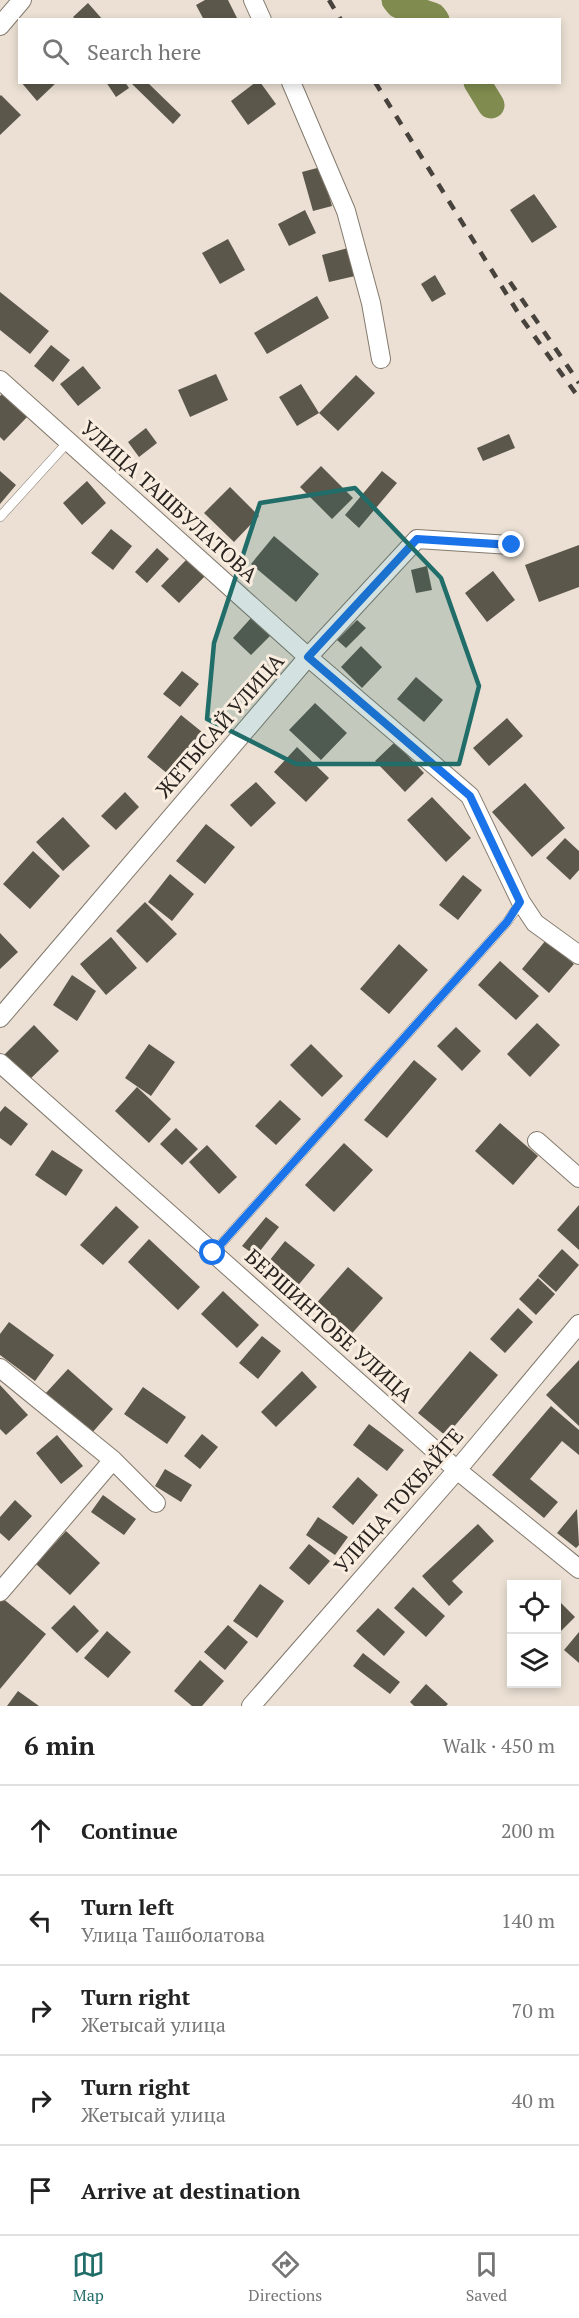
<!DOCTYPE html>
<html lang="en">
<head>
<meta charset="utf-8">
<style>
  :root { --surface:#fff; --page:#f6f6f6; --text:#222; --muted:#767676; --line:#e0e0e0; --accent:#216d69 }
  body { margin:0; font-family:"PT Serif",serif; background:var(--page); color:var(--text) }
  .controls { position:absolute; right:18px; bottom:18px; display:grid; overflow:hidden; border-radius:0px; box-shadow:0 3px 9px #0003 }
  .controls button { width:54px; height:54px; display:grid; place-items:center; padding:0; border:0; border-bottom:2px solid var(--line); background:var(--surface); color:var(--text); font:30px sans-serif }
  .stop { position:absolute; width:18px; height:18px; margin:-14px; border:4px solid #1a73e8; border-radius:50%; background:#fff }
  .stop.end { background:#1a73e8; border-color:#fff; box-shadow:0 2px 6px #0008 }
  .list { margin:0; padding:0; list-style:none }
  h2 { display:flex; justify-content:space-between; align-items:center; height:78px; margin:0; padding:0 24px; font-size:26px }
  h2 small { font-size:20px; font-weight:400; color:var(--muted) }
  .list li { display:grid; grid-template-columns:39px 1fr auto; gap:18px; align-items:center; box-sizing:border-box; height:90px; padding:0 24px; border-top:2px solid var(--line) }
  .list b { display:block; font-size:22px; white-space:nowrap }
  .list p { margin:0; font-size:20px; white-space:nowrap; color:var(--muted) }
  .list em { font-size:20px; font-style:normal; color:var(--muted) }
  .icon { flex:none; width:33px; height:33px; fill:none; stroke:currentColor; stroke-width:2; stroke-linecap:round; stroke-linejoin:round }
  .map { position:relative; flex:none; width:579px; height:1706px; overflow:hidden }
  .search { position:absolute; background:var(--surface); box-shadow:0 3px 9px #0003; left:18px; right:18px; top:18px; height:66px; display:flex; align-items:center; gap:15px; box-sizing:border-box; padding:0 21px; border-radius:0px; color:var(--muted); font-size:22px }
  .sheet { height:528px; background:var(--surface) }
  nav { display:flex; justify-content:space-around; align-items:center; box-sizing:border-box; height:84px; border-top:2px solid var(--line); background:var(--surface); font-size:16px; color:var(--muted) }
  nav a { display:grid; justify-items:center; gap:3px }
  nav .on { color:var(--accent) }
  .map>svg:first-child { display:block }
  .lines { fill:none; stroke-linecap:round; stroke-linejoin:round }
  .river { stroke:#808c4f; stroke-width:27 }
  .building { fill:#5b574a }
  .service-casing { stroke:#847a6e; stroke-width:10 }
  .minor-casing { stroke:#847a6e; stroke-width:20 }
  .service { stroke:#fff; stroke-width:9 }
  .minor { stroke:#fff; stroke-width:18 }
  .rail { stroke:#48423d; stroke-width:4.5; stroke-dasharray:10 10; stroke-linecap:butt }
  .route { stroke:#1a73e8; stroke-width:8 }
  .marked { fill:#216d69; fill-opacity:0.2; stroke:#216d69; stroke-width:4.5; stroke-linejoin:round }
  .labels { text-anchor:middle; stroke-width:6; stroke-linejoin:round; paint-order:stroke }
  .street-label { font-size:21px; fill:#292420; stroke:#f9ede0 }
</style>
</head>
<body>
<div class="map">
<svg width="579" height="1706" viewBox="0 0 579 1706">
  <rect width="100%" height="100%" fill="#ebe0d3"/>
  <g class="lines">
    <!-- river -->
    <path class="river" d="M395,0L399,5L433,16L436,20
      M477,82L491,105"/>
  </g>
  <!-- building -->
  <path class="building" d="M205,0H228L238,20H204L196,5Z
    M88,3L103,20H76L73,17Z
    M21,82H57L37,101Z
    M106,82H125L129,88L116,97Z
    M130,82H147L181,115L173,124Z
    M256,82H260L276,104L248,125L231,101Z
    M1,95L21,115L0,135V96Z
    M321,167L332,206L313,211L302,172Z
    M534,194L557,227L532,243L510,210Z
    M305,210L316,233L289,246L278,224Z
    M228,239L245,270L220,284L202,253Z
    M348,248L355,276L329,282L322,255Z
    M435,275L446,294L432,302L421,284Z
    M0,292L49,331L30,354L0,330Z
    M317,296L329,318L267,354L254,333Z
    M51,345L70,360L53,382L34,366Z
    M83,366L101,388L78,406L60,384Z
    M216,374L228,400L190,417L178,390Z
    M356,375L375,393L338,431L319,413Z
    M301,384L319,413L297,426L279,397Z
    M4,392L28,416L4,441L0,437V396Z
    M146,428L157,443L139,457L128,442Z
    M509,434L515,448L483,461L477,448Z
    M321,466L353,498L332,519L300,487Z
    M0,471L16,485L0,504Z
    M382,471L397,483L359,528L345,515Z
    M87,481L106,503L82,525L63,503Z
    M230,487L259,516L234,542L204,513Z
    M111,529L132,546L113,570L91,553Z
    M274,536L319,574L296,602L251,564Z
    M579,545V587L539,602L525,565Z
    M157,548L169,559L147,583L135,572Z
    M187,559L205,576L179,603L161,586Z
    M427,566L432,590L416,593L411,570Z
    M493,571L515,600L487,622L465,593Z
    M251,618L270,636L251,655L233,638Z
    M357,620L366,628L346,648L337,640Z
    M361,646L382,667L362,688L341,667Z
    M182,671L199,684L180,707L163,694Z
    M416,677L443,700L424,722L397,699Z
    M315,703L347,733L321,760L289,730Z
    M181,715L202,732L168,774L147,757Z
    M507,718L523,736L489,766L473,748Z
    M395,742L424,773L405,792L375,761Z
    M297,747L329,778L306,802L274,772Z
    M256,782L276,803L251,827L230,805Z
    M525,783L565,828L532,857L492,812Z
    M125,792L139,807L116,830L101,816Z
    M432,797L471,838L446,862L407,820Z
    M63,817L90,846L63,871L36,842Z
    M206,824L235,847L205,884L176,861Z
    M565,838L579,851V870L570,880L546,858Z
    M33,851L60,876L30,909L3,884Z
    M170,874L194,894L172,921L148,902Z
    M463,875L482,890L458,920L439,905Z
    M145,902L177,934L147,963L116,931Z
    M0,933L18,952L0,969Z
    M111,937L137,968L106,995L80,964Z
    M546,940L574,964L549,993L522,969Z
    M399,944L428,970L389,1014L360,989Z
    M500,961L539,996L516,1020L478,985Z
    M72,975L96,991L77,1021L53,1005Z
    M537,1023L560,1045L530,1077L507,1054Z
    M34,1025L59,1051L27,1082L2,1057Z
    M456,1027L481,1051L462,1071L437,1046Z
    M149,1044L175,1062L151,1096L125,1078Z
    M311,1044L343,1076L322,1097L290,1065Z
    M414,1060L437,1079L387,1138L364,1120Z
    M137,1087L171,1119L149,1143L115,1111Z
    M280,1100L301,1119L276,1145L255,1126Z
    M5,1106L28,1124L11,1146L0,1138V1112Z
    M500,1123L538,1156L513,1185L475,1151Z
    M176,1128L198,1149L182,1165L160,1144Z
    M344,1143L373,1170L334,1212L305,1185Z
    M207,1145L237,1177L219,1194L189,1162Z
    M52,1150L83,1170L66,1196L35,1175Z
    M579,1205V1250L557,1230Z
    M116,1206L139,1227L103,1265L80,1245Z
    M266,1217L279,1227L256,1256L242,1246Z
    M149,1239L200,1287L178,1310L128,1262Z
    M285,1241L315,1265L291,1294L262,1270Z
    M562,1249L579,1265L556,1292L538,1276Z
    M348,1267L383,1298L348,1338L313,1307Z
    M538,1278L555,1294L536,1315L519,1299Z
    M223,1291L259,1325L237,1348L201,1314Z
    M518,1308L533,1322L505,1353L490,1339Z
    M9,1322L54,1355L35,1381L0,1355V1334Z
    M262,1336L281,1351L258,1379L239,1363Z
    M470,1351L498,1375L446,1436L418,1413Z
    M579,1360V1426L546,1395Z
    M68,1369L113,1409L91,1434L45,1394Z
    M302,1371L317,1387L276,1427L261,1412Z
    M0,1385L28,1415L6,1435L0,1429Z
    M143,1387L186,1417L167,1444L124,1414Z
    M551,1406L579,1430V1455L562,1441L530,1479L558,1502L544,1518L492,1475Z
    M369,1424L404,1450L387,1471L353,1445Z
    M202,1434L218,1447L200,1469L184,1456Z
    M57,1435L83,1466L61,1484L36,1453Z
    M165,1469L192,1485L181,1502L155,1486Z
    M358,1477L378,1495L353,1525L332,1507Z
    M103,1495L136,1519L124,1535L91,1512Z
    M15,1500L32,1516L9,1541L0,1533V1517Z
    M577,1509L579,1545L576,1548L557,1533Z
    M318,1517L348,1537L335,1555L306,1535Z
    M478,1524L494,1541L452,1581L463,1592L449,1606L422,1576Z
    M66,1531L100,1563L70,1595L36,1564Z
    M309,1544L330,1561L309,1585L289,1568Z
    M260,1584L284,1601L257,1638L233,1621Z
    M413,1587L445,1616L426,1637L394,1608Z
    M1,1597L46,1634L0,1689V1598Z
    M558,1600L575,1617L556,1636V1601Z
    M74,1605L99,1631L77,1653L51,1628Z
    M378,1608L405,1632L384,1656L356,1631Z
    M228,1625L248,1642L225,1670L204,1652Z
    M107,1631L131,1652L108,1678L84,1658Z
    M579,1632V1663L564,1650Z
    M363,1653L400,1682L390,1694L353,1666Z
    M200,1660L224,1681L202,1706H192L174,1691Z
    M426,1684L448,1704L446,1706H414L410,1702Z
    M18,1691L39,1706H7Z"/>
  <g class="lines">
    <defs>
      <path id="service" d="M0,517L68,442
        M213,1253L507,922L521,902"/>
      <path id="minor" d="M253,0L262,20
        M0,26L22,0
        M291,82L346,211L371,303L381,359
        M0,380L308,657L470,796L521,902L535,923L579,955
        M0,1018L308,657L417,539L511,545
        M0,1063L457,1470L579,1569
        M537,1141L579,1178
        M0,1368L113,1460L156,1503
        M0,1592L113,1460
        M251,1706L457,1470L579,1324"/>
    </defs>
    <!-- service casing -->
    <use href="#service" class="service-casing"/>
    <!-- minor casing -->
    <use href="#minor" class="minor-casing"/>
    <!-- service -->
    <use href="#service" class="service"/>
    <!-- minor -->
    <use href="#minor" class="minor"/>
    <!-- rail -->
    <path class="rail" d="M329,0L341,20
      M375,82L522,319L579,398
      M510,282L579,383"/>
  </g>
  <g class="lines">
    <!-- route -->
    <path class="route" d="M213,1253L507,922L520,902L470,796L308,657L417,539L512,545"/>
  </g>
  <!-- marked area -->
  <path class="marked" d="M355,488L441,578L479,686L459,764H296L207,719L214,643L260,503Z"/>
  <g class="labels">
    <!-- street labels -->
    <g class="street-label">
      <text transform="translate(169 502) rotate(42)" y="7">УЛИЦА ТАШБУЛАТОВА</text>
      <text transform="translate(220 726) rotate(-49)" y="7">ЖЕТЫСАЙ УЛИЦА</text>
      <text transform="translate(329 1326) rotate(42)" y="7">БЕРШИНТОБЕ УЛИЦА</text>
      <text transform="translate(399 1501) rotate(-49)" y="7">УЛИЦА ТОКБАЙГЕ</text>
    </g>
  </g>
</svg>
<div class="controls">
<button><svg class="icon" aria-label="locate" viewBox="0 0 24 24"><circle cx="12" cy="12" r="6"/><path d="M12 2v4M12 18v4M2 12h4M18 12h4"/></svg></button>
<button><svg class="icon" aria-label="layers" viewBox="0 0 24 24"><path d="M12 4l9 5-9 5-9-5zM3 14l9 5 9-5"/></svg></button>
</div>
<div class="stop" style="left:213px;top:1253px"></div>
<div class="stop end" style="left:512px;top:545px"></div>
<div class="search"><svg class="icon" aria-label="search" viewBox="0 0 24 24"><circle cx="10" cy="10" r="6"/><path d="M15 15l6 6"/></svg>Search here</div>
</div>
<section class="sheet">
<h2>6 min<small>Walk · 450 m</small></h2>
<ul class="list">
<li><svg class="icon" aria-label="ahead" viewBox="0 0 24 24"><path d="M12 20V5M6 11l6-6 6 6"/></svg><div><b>Continue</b></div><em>200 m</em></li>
<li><svg class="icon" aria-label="left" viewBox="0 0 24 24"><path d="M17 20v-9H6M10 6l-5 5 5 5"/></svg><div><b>Turn left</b><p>Улица Ташболатова</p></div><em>140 m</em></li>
<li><svg class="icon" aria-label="right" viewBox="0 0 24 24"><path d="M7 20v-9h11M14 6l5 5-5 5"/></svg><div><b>Turn right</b><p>Жетысай улица</p></div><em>70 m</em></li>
<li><svg class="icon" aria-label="right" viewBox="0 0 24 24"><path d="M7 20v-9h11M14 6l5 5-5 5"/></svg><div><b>Turn right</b><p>Жетысай улица</p></div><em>40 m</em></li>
<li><svg class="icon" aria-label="arrive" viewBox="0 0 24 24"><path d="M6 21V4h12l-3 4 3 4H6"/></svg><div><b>Arrive at destination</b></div></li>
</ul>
</section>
<nav>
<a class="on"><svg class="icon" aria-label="map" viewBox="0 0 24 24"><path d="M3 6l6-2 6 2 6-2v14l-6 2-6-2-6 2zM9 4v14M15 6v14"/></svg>Map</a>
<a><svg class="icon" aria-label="directions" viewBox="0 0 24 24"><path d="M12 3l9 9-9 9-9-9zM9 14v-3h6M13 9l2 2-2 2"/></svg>Directions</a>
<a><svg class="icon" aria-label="saved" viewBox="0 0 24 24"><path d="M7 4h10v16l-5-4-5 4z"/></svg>Saved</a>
</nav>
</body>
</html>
